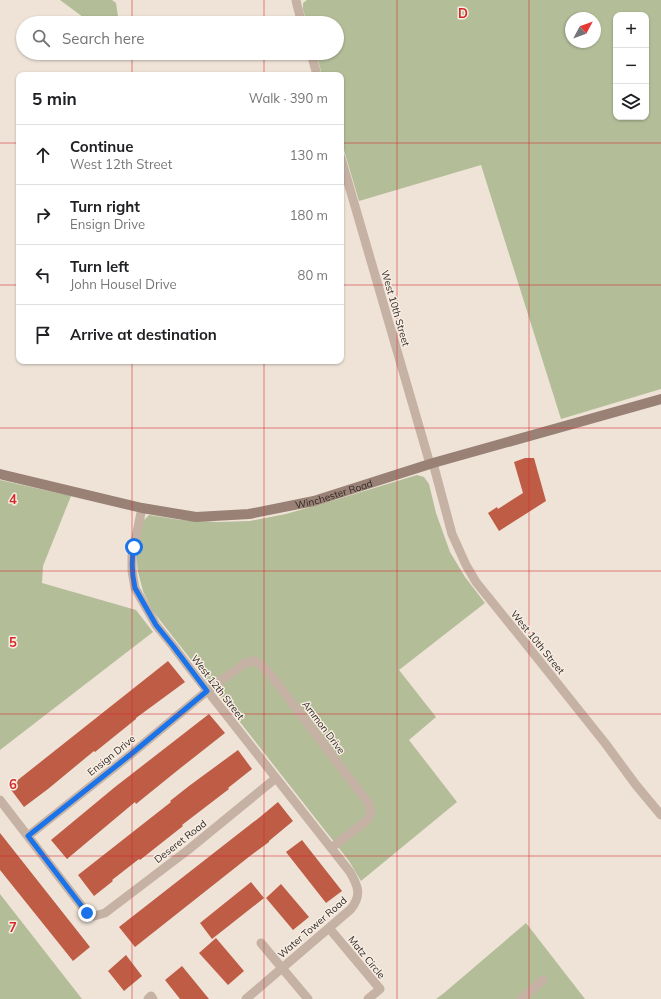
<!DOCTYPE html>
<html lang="en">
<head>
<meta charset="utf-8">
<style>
  :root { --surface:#fff; --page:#f2f2f2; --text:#202124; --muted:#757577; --line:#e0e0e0 }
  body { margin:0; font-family:Mulish,sans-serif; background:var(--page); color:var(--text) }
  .controls { position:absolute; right:12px; top:12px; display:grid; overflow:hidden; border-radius:8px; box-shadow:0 1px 3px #0004 }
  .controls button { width:36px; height:36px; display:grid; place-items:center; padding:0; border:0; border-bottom:1px solid var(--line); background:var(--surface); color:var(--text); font:20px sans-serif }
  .compass { position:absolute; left:565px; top:12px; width:36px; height:36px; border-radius:50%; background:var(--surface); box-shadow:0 1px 3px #0004; rotate:49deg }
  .stop { position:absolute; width:12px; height:12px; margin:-9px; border:3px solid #1a73e8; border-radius:50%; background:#fff }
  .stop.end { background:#1a73e8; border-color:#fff; box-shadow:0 1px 4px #0008 }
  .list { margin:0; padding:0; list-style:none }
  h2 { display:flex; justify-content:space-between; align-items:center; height:52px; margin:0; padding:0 16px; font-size:17px }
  h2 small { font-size:13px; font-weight:400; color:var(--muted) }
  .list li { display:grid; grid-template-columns:26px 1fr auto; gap:12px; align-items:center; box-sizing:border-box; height:60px; padding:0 16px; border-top:1px solid var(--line) }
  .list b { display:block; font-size:15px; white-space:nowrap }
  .list p { margin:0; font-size:13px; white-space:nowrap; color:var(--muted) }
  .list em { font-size:13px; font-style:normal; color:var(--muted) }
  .icon { flex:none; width:22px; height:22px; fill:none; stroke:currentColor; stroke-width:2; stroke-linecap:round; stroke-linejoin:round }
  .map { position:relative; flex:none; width:661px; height:999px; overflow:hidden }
  .search { position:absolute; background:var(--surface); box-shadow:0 1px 3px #0004; left:16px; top:16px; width:328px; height:44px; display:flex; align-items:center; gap:10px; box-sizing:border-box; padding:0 14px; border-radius:22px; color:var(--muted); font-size:15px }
  .panel { position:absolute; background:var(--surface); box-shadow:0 1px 3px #0004; left:16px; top:72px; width:328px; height:292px; border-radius:8px }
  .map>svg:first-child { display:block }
  .green { fill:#b3bd98; fill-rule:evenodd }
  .building { fill:#bf5c45 }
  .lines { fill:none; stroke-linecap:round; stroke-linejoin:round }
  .street { stroke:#c6b2a4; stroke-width:9 }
  .secondary { stroke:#998176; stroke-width:10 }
  .route { stroke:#1a73e8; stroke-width:5 }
  .grid { fill:none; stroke:#d62828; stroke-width:1; stroke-opacity:0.55 }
  .labels { text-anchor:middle; stroke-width:3; stroke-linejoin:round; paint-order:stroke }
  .street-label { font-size:10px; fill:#322925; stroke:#f7ede3 }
  .grid-label { font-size:13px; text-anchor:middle; font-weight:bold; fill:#d62828; stroke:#f7ede3; stroke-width:3; stroke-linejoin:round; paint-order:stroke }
</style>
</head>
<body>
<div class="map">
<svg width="661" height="999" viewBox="0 0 661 999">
  <rect width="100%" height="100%" fill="#efe3d7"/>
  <!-- green -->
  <path class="green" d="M60,0H112L116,3L119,23H91Z
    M307,0H661V389L561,419L481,165L359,201L341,140V75H322L316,53H337V23H307L303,9V3ZM616,15H646V117H616ZM571,18H595V42H571Z
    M417,475L424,477L429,484L436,513L450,552L465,577L485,603L399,670L436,717L409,740L457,802L361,881L349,861L152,610L143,591L138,572L136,555L143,521L149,515L181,520L218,522L250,521L286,514L338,499Z
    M0,480L71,496L43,566L42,583L136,610L153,632L0,750Z
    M0,894L82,999H0Z
    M526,923L585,999H436L444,993Z"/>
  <!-- building -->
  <path class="building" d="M525,458H534L546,501L499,531L488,513L497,507L498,509L523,493L514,462Z
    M168,661L185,682L136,718V719L95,752L94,751L48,789L24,807L9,787Z
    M209,714L225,733L178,770L136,804L135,802L67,859L51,840L115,787Z
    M238,750L252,769L228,788L229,789L182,825L183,826L164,841L140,860L139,859L112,880L113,881L94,896L78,875L171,802L170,801L189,786Z
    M278,802L293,821L269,841V842L250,856L135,947L119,927L260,817Z
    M0,833L90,947L73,961L0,870Z
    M302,840L342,891L326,903L286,852Z
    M251,882L264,898L212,939L200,923Z
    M281,884L309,917L293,930L266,898Z
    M216,938L244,971L228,985L199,953Z
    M126,955L142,976L124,991L108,971Z
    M182,966L209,999H180L165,980Z"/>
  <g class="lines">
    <!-- street -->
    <path class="street" d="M296,0L297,5L302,23
      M311,53L317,75
      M341,158L430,464
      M433,463L452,534L466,565L476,582L522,639L605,743L636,785L661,815
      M142,508L132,556V571L135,588L156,625L173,646L191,670L350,872C358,886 362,895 351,909L246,999
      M0,800L87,913L94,916L105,913L188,850L276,778
      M28,836L130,755L207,691L245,663L255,661L267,670L369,804L371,813L366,821L331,848
      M329,928L380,989L368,999
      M261,943L308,999
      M148,999L151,996L153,999
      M521,999L543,980"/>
    <!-- secondary -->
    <path class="secondary" id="s1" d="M0,474L142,508L196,517L249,514L314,501L433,463L661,399"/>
  </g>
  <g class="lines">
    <!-- route -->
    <path class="route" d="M87,913L28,836L130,755L207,691L173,646L156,625L135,588C132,575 131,561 134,547"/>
  </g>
  <!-- grid -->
  <path class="grid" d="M132,0V23M264,0V23M397,0V999M529,0V999M132,53V75M264,53V75M0,143H19M341,143H661M0,285H19M341,285H661M132,361V999M264,361V999M0,428H661M0,571H661M0,714H661M0,856H661"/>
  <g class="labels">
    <!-- street labels -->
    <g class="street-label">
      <text transform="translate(396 308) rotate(74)" y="4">West 10th Street</text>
      <text dy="4" stroke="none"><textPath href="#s1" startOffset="341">Winchester Road</textPath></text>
      <text transform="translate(538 642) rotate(51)" y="4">West 10th Street</text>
      <text transform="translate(218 687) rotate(52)" y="4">West 12th Street</text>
      <text transform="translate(324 727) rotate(53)" y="4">Ammon Drive</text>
      <text transform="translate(111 755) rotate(-39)" y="4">Ensign Drive</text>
      <text transform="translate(180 841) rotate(-38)" y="4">Deseret Road</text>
      <text transform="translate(312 927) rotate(-41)" y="4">Water Tower Road</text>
      <text transform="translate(367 957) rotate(51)" y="4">Matz Circle</text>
    </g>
  </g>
  <g class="grid-label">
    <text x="463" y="18">D</text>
    <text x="13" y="504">4</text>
    <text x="13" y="647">5</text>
    <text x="13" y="789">6</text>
    <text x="13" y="932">7</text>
  </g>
</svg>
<div class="controls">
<button>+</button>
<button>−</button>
<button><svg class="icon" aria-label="layers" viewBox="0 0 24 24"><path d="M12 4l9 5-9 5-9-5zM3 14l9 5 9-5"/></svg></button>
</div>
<svg class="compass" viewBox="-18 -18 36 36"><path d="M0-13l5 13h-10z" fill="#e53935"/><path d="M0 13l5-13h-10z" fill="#757577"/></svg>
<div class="stop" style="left:134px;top:547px"></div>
<div class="stop end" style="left:87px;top:913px"></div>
<div class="search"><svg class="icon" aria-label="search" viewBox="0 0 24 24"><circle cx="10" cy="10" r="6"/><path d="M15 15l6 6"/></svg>Search here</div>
<section class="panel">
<h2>5 min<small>Walk · 390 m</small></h2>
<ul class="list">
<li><svg class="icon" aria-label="ahead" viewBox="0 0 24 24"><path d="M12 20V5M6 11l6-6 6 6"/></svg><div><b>Continue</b><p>West 12th Street</p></div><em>130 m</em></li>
<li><svg class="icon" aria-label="right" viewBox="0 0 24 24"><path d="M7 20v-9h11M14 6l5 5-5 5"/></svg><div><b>Turn right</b><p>Ensign Drive</p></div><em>180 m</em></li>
<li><svg class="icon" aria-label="left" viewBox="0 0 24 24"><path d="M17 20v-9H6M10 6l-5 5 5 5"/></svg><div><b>Turn left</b><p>John Housel Drive</p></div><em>80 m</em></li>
<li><svg class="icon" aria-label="arrive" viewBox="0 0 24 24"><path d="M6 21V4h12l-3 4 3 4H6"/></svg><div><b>Arrive at destination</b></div></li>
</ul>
</section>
</div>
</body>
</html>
